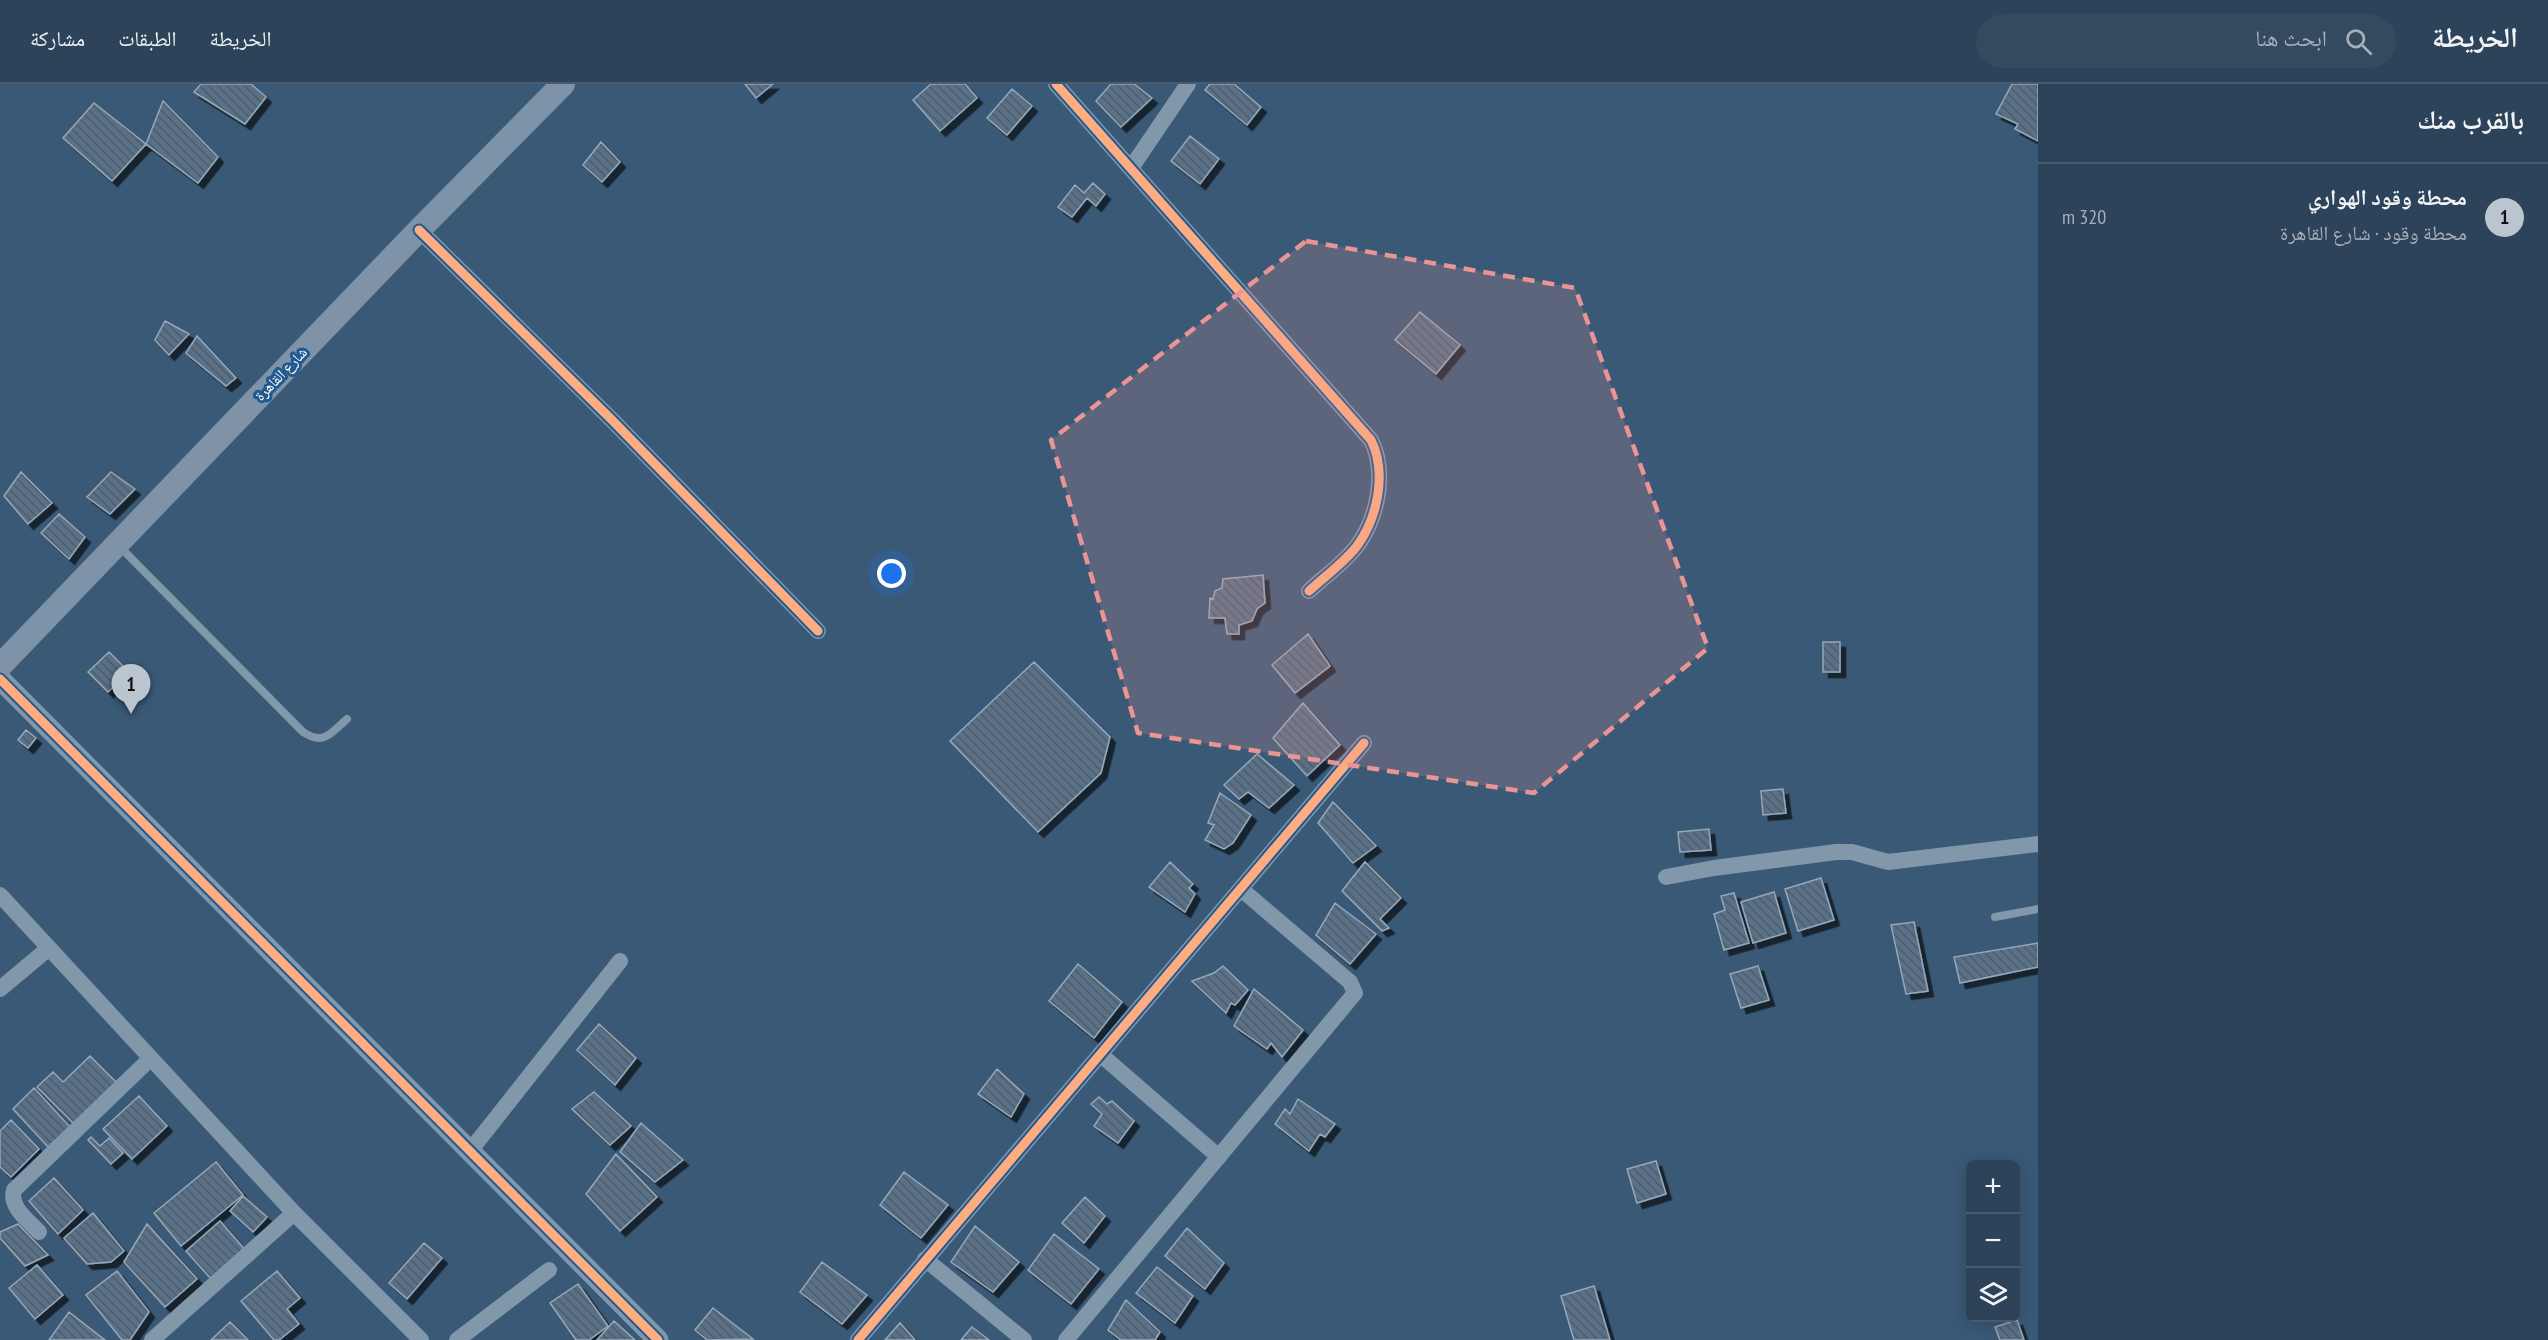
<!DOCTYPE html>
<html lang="ar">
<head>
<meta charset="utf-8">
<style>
  :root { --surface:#2c4359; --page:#344a5f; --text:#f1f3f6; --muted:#a6b0ba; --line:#485c6f; --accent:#bac5cf }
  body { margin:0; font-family:"PT Sans Narrow","Noto Naskh Arabic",sans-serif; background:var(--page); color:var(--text); direction:rtl }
  .controls { position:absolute; right:18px; bottom:18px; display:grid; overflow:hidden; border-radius:9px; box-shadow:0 3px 15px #0003 }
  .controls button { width:54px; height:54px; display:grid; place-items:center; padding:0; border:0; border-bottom:2px solid var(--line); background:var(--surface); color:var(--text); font:30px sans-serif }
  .you { position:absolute; left:892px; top:490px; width:21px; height:21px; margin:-15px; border:4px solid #fff; border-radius:50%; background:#1a73e8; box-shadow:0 0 0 9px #1a73e833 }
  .badge { display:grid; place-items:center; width:39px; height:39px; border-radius:50%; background:var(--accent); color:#111; font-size:20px; font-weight:700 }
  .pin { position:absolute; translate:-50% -50px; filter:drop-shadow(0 2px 3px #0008) }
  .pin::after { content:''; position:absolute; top:32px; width:21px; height:18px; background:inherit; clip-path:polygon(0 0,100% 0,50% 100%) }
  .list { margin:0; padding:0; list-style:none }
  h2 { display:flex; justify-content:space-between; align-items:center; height:78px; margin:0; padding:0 24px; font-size:26px }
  h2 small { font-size:20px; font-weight:400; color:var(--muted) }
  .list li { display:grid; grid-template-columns:39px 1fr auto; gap:18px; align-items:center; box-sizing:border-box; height:108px; padding:0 24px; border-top:2px solid var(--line) }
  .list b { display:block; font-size:22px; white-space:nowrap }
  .list p { margin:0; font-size:20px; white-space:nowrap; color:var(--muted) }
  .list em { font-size:20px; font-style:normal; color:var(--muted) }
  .icon { flex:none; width:33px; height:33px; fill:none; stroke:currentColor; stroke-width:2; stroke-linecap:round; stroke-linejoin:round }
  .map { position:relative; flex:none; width:2038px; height:1256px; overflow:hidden; direction:ltr }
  header { display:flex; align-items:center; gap:36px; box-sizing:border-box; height:84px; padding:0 30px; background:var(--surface); border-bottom:2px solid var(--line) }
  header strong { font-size:28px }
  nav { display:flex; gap:33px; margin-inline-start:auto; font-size:21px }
  .search { width:420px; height:54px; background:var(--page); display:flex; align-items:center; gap:15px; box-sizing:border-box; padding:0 21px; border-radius:33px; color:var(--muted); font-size:22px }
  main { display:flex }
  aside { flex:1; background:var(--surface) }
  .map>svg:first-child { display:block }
  .building { fill:url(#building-back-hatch); stroke:#96a8b8; stroke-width:1.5; filter:url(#shadow) }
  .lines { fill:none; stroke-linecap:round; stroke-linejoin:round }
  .service { stroke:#8197aa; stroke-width:8 }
  .minor { stroke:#8197aa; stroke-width:16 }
  .tertiary { stroke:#8197aa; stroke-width:21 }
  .secondary { stroke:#7e93a7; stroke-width:24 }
  .cycleway-casing { stroke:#215a90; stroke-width:13 }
  .cycleway { stroke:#ffac80; stroke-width:9 }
  .marked { fill:#ea9494; fill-opacity:0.2; stroke:#ea9494; stroke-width:4.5; stroke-dasharray:12 8; stroke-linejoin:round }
  .labels { text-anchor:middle; stroke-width:6; stroke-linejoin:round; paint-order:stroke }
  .street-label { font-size:15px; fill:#fff; stroke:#215a90 }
</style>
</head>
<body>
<header>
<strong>الخريطة</strong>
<div class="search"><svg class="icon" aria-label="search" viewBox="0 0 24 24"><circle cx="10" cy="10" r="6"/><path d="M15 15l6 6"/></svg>ابحث هنا</div>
<nav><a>الخريطة</a><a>الطبقات</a><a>مشاركة</a></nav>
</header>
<main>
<aside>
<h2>بالقرب منك<small></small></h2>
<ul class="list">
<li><span class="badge">1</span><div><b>محطة وقود الهواري</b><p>محطة وقود · شارع القاهرة</p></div><em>320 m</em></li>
</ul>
</aside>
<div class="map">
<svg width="2038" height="1256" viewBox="0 0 2038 1256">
  <defs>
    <pattern id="building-back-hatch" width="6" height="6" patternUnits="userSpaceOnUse" patternTransform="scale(1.5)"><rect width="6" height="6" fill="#587188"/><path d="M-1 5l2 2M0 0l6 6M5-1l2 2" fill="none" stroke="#515b64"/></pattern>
    <filter id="shadow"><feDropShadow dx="5.5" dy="5.5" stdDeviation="0" flood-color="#0009"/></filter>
  </defs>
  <rect width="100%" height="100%" fill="#3a5977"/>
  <!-- building -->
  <path class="building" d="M201,0H251L266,13L245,40L194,8Z
    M745,0H773L756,14Z
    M931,0H965L977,14L940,47L913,16Z
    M1111,0H1134L1152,14L1121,43L1096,17Z
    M1210,0H1234L1261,23L1247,41L1205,6Z
    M2012,0H2038V57L2015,45L2018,40L1996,30Z
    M1012,5L1032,22L1007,51L987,34Z
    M163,17L218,73L198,99L146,60Z
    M94,19L146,60L112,97L63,54Z
    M1190,52L1219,75L1200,100L1171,77Z
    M601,58L620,78L602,98L583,81Z
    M1093,99L1105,110L1096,122L1087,114L1072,133L1058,123L1075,101L1084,109Z
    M1420,228L1460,261L1436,290L1395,256Z
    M165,237L189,250L169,271L155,256Z
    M197,252L236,294L226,302L186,269Z
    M21,388L52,419L28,440L4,412Z
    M111,388L135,405L110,430L87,413Z
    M59,430L85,453L69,475L41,449Z
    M1263,491L1265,519L1257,525L1252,537L1239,541V550H1227L1225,534H1209L1210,514L1213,515L1215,507L1222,504L1223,495Z
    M1308,550L1330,582L1295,609L1272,581Z
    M1823,558H1840V588H1823Z
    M109,568L129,588L108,608L88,588Z
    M1034,578L1110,653L1101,689L1038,748L950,657Z
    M1303,619L1340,661L1307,692L1273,654Z
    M26,646L36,654L28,664L18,656Z
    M1257,670L1294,701L1269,724L1248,708L1239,715L1224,701Z
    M1783,705L1786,729L1763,731L1761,707Z
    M1220,709L1251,731L1233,759L1224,765L1205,756L1214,741L1208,739Z
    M1333,718L1376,762L1353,779L1318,739Z
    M1709,745L1711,766L1680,768L1678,748Z
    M1170,778L1193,800L1189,804L1195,810L1185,828L1149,803Z
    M1365,778L1401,814L1380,835L1389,844L1382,847L1342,807Z
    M1821,794L1834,836L1798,847L1785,805Z
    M1774,808L1786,849L1753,859L1741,818Z
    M1734,809L1749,859L1724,866L1714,830L1725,826L1721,812Z
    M1335,819L1376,850L1350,880L1316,851Z
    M1914,838L1928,907L1906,910L1891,841Z
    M2038,859V883L1960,899L1954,873Z
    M1078,880L1122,918L1094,954L1049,917Z
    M1223,882L1248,906L1235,921L1231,919L1226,929L1192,897L1214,889Z
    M1758,882L1769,916L1741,924L1730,890Z
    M1254,905L1303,946L1282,973L1271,959L1267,965L1234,942Z
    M599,940L636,974L615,1001L577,966Z
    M90,972L119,1001L77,1043L37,1003L53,988L63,998Z
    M997,985L1024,1010L1011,1033L978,1010Z
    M34,1004L70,1043L48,1063L13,1025Z
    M594,1008L631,1042L610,1061L572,1025Z
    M139,1012L167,1042L132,1075L103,1045Z
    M1099,1013L1107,1020L1112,1017L1134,1037L1118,1059L1094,1042L1102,1030L1091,1020Z
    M1298,1015L1335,1040L1325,1053L1320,1050L1309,1067L1275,1040L1285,1025L1290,1030Z
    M11,1036L39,1065L11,1093L0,1083V1047Z
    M641,1039L683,1076L655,1098L620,1068Z
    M91,1053L100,1062L109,1054L123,1069L111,1080L88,1056Z
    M616,1070L657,1113L620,1147L586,1110Z
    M1656,1077L1666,1110L1637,1119L1627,1085Z
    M216,1078L243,1111L181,1162L154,1129Z
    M904,1088L948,1121L921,1154L880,1121Z
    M54,1094L83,1126L58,1150L29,1117Z
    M243,1112L267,1133L253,1148L230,1127Z
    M1085,1113L1105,1132L1084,1159L1062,1139Z
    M93,1129L124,1167L111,1178L87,1180L64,1154Z
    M220,1137L246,1167L212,1196L186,1167Z
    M18,1140L48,1171L25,1182L0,1154V1148Z
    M147,1140L197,1195L165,1223L124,1178Z
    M975,1142L1019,1178L993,1208L951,1178Z
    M1187,1144L1224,1179L1205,1205L1165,1172Z
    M1054,1150L1099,1185L1071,1220L1028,1186Z
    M424,1159L442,1174L407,1215L389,1199Z
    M822,1178L867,1211L842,1240L800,1208Z
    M37,1181L63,1211L35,1235L9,1204Z
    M1157,1183L1193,1212L1175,1239L1136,1209Z
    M117,1187L149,1228L130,1256H122L86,1211Z
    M277,1187L300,1214L287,1225L299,1240L279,1256H274L241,1217Z
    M578,1200L608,1242L589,1256H576L550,1219Z
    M1594,1202L1610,1256H1574L1561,1212Z
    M1126,1216L1160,1248L1155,1256H1121L1108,1246Z
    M713,1224L753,1255L707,1256L695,1246Z
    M69,1228L105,1256H49Z
    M2017,1236L2024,1256H2000L1995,1243Z
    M614,1237L635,1256H597Z
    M230,1238L248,1256H211Z
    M900,1239L915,1256H885Z
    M972,1243L989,1256H961Z"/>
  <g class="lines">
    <!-- service -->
    <path class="service" d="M119,462L303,648C324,662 331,649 347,635
      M1995,833L2038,825"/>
    <!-- minor -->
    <path class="minor" d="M1056,0L1371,356C1387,388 1378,433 1357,462C1344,479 1325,492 1309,507
      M1131,84L1188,0
      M419,146L612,336L818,547
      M1666,793L1714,784L1836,768H1852L1888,778L2038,760
      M0,811L294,1129L421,1256
      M0,905L49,864
      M1100,970L1219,1073
      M470,1067L620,877
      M39,1148C28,1136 9,1123 14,1106L151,974
      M925,1175L1024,1256
      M152,1256L294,1129
      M457,1256L549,1186
      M858,1256L1364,659
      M1066,1256L1355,909L1350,898L1241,805"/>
    <!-- tertiary -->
    <path class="tertiary" d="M0,595L658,1256"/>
    <!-- secondary -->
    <path class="secondary" d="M0,582L419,146L563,0"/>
    <defs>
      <path id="cycleway" d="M1056,0L1371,356C1387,388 1378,433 1357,462C1344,479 1325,492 1309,507
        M419,146L612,336L818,547
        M0,595L658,1256
        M858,1256L1364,659"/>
    </defs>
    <!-- cycleway casing -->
    <use href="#cycleway" class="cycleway-casing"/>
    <!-- cycleway -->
    <use href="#cycleway" class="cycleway"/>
  </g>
  <!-- marked area -->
  <path class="marked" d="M1306,157L1575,204L1708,564L1534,709L1138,649L1051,356Z"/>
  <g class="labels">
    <!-- street labels -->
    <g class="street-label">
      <text transform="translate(281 290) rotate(-46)" y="5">شارع القاهرة</text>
    </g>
  </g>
</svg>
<div class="controls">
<button>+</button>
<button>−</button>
<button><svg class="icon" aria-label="layers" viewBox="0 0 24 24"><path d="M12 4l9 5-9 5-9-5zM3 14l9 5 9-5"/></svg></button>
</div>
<div class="you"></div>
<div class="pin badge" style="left:131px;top:630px">1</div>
</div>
</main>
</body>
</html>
